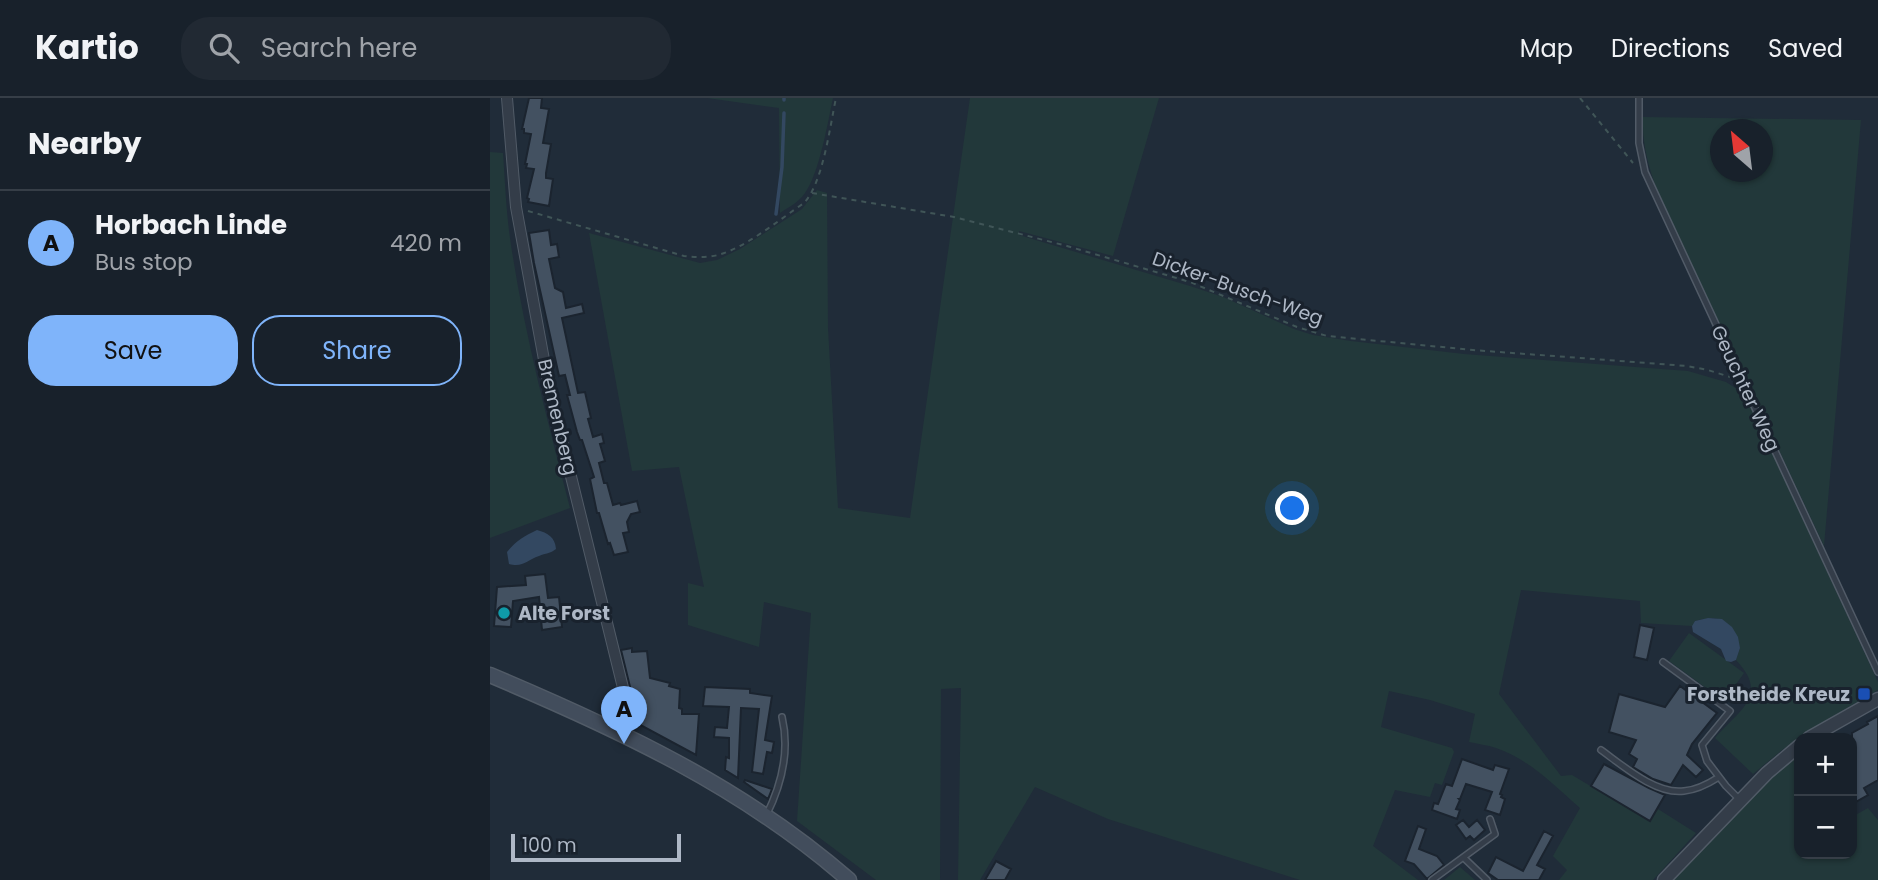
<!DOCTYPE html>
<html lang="en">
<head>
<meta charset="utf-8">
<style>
  :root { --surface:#18212b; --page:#212933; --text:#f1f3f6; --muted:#9fa3a9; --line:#363e47; --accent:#7fb4fa }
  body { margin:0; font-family:Poppins,sans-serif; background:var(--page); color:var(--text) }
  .controls { position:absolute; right:21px; bottom:21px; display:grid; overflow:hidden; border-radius:14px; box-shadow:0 2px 5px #0004 }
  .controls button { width:63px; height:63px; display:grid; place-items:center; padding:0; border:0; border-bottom:2px solid var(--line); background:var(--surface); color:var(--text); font:35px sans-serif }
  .compass { position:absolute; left:1220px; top:21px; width:63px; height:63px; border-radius:50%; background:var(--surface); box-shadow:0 2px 5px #0004; rotate:332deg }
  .scale { position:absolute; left:21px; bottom:18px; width:170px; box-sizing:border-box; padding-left:7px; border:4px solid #aeb8c6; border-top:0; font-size:19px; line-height:24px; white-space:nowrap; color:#aeb8c6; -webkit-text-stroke:5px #19222d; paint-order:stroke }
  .you { position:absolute; left:803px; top:411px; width:24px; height:24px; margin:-18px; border:5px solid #fff; border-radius:50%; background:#1a73e8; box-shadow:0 0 0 10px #1a73e833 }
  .badge { display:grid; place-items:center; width:46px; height:46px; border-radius:50%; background:var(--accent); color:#111; font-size:23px; font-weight:700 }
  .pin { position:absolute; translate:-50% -58px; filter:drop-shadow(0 2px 4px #0008) }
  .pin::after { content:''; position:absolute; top:37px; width:24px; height:21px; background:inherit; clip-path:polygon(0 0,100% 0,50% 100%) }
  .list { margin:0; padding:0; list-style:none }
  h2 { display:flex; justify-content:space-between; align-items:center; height:91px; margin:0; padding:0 28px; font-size:30px }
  h2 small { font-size:23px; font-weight:400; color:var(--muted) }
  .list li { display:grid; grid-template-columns:46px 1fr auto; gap:21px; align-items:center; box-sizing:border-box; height:105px; padding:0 28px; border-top:2px solid var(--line) }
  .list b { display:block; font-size:26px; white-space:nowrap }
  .list p { margin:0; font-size:23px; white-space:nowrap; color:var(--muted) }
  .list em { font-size:23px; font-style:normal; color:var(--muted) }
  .actions { display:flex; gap:14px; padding:21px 28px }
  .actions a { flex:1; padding:16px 0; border:2px solid var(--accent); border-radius:28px; text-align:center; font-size:24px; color:var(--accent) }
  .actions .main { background:var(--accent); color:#111 }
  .icon { flex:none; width:38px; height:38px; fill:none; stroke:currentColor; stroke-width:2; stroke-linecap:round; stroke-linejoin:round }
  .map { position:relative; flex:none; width:1388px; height:782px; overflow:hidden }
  header { display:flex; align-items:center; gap:42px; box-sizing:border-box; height:98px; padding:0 35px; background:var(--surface); border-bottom:2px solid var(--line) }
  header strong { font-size:33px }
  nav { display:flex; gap:38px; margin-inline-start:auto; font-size:24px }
  .search { width:490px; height:63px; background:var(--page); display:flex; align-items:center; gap:18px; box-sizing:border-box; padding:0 24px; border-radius:28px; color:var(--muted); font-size:26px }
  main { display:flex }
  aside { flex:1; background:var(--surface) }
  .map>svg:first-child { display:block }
  .green { fill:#22383a; fill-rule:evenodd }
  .water { fill:#334861 }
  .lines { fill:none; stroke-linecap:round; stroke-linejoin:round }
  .stream { stroke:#334861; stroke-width:3.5 }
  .building { fill:#435161; stroke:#1b242f; stroke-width:2 }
  .service-casing { stroke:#515b67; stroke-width:8 }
  .minor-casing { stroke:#515b67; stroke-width:12 }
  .tertiary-casing { stroke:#515b67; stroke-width:15 }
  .secondary-casing { stroke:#515b67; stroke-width:17 }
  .path { stroke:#405557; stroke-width:2; stroke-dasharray:5 5; stroke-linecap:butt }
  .service { stroke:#343d49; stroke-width:5 }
  .minor { stroke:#343d49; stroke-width:10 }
  .tertiary { stroke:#343d49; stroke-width:12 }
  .secondary { stroke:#424d5c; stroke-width:14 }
  .culture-dot { fill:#0f9aa8; stroke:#19222d; stroke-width:2.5 }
  .transit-dot { fill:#1a4fb4; stroke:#19222d; stroke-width:2.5 }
  .labels { text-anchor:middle; stroke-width:6; stroke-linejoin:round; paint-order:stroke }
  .street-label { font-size:19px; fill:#aeb8c6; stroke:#19222d }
  .poi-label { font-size:19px; font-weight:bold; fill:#aeb8c6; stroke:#19222d; text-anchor:start }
</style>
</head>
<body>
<header>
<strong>Kartio</strong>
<div class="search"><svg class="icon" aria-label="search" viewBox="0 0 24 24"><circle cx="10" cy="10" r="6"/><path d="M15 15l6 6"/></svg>Search here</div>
<nav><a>Map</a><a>Directions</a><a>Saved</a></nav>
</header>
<main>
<aside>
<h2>Nearby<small></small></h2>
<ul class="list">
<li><span class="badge">A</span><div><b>Horbach Linde</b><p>Bus stop</p></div><em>420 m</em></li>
</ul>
<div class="actions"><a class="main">Save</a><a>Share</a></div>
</aside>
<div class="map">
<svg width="1388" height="782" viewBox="0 0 1388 782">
  <rect width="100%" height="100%" fill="#202c39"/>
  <!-- green -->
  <path class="green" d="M217,0H343C338,24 329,76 315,95C309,104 299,109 290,115L289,10Z
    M480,0H669L623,158L529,133V137L700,188L733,199L804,231L823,237L861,243L974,256L1198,273L1236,284L1255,296L1388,584V592L1338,621L1292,652L1263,676L1225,640C1249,612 1280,598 1246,562L1250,550C1240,524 1235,515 1205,523L1202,528L1151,525L1150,503L1031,492L1009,596L1071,678L1082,677L1159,723L1168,711L1206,735L1163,782H1069L1077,772L1063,758L1090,710C1065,688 1039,661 1006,650C997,647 988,646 979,644L985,616L940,602L899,593L891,629L962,650L964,654L952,687L945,685L940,699L905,692L883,748L928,782H810L618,721L545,689L490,782H468L471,590L451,591L450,782H386L307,723L321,515L274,504L269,549L198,527V485L214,489L189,369L142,373L99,135L210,165L227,162L250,151L312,111L327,92L337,95L338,230L348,410L420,420Z
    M1153,19L1371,22L1334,448L1167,92C1158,67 1152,45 1153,19ZM1230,32H1272V74H1230Z
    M0,54L13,55C15,83 16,111 20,140C33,231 57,321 80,410L0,440Z
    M1199,535L1254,575L1234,603L1179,563Z
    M1309,655V756H1362V719L1378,710L1388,722V782H1180L1266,690Z
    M970,769L985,782H954Z"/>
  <!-- water -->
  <path class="water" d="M47,432C58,435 65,439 66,451C60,456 56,455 49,458C37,462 33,470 19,466L17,454C26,443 34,438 47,432Z
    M1218,520L1232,521L1242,529L1248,539L1250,550L1246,562L1241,564L1236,563L1231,551L1203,534L1202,528L1205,523Z"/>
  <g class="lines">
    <!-- stream -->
    <path class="stream" d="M294,2V0
      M286,116L292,69L294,15"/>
  </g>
  <!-- building -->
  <path class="building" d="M39,0H52L51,10L59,11L53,45L61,46L56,75V80L63,81L59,108L38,104L39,101L37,100L44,71L36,70L37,66H35L41,36L34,35V31H32Z
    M59,132L61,147L67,146L69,159L59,161L65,190L73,194L76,210L92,206L94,215L72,220L88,295L95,294L101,320L98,321L103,339L112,336L114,345L110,346L115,363L109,365L114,385H117L123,407L130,405L131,407L147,403L150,414L141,416L137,424L139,434L133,435L138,454L124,457L120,445L118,446L109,415H107L100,381L104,379L92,342H90L87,334L77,297H80L75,277L69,278L44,165L39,135Z
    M55,476L58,500L69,499L72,529L52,532L49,499L23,503L21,529L4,528L7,489L36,487L35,478Z
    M1150,527L1164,530L1157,562L1144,559Z
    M142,550V554L157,553L160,580L180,585L179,588L190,591L189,610L192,611V616H209L206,657L141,622L144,605L131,552Z
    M1190,588L1227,615L1202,646L1197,657L1213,672L1206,679L1193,667L1181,687L1163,681L1143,669L1147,661L1139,656L1146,642L1119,634L1129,596L1175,609Z
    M215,589L260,591V595L282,598L275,642L284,644L282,655L277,654L273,676L262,674L269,611L251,610L248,680L235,672L236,659L239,660V640L224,639L225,629L237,630L239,609L213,608Z
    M1388,618V682L1374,690L1378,697L1362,706V635L1378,626L1377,624Z
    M972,661L1003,672L1005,667L1019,671L1010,696L1012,697L1011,699L1015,701L1010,717L995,712L1002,694L976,686L970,701H969L970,702L966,711L970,712L967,721L942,712L944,705L948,706L956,686L962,688Z
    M1114,666L1159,690L1175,697L1160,723L1101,688Z
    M255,682L282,691L278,701L254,684Z
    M973,722L979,729L987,722L995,732L984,742L980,738L976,741L966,727Z
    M928,728L936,731L929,751L947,758L954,767L937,781L924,766L915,763Z
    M1054,733L1063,738L1047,767L1055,771L1049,782H1008L998,775L1006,759L1033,773Z
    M506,763L521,771L515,782H495Z"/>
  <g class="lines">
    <defs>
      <path id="service" d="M1149,0V45L1155,74L1388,574
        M1173,564L1240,613L1212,647L1217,663L1236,688L1251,703
        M1111,652C1132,667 1166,697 1194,693C1207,692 1218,686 1229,679
        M276,718C291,688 300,653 292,619
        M974,760L997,782
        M942,782L1005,736L1000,721"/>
      <path id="minor" d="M17,0L26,109L59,289L137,606L135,617L127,633"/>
      <path id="tertiary" d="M1319,640L1388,601
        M1174,782L1277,675L1309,648"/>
      <path id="secondary" d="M0,577C128,631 253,689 359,782"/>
    </defs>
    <!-- service casing -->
    <use href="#service" class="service-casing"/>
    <!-- minor casing -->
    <use href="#minor" class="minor-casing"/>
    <!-- tertiary casing -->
    <use href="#tertiary" class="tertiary-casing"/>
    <!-- secondary casing -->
    <use href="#secondary" class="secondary-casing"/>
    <!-- path -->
    <path class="path" d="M1090,0L1143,65
      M322,95L464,119L577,148L700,184L807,229L837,238L983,252L1197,268L1218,272L1240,279
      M38,113L194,158C205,159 216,160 228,157C255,150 289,122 314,105C333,85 340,28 346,0"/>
    <!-- service -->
    <use href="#service" class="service"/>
    <!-- minor -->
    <use href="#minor" class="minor"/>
    <!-- tertiary -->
    <use href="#tertiary" class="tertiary"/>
    <!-- secondary -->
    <use href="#secondary" class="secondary"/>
  </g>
  <!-- markers -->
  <circle class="culture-dot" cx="14" cy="515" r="7"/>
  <rect class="transit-dot" x="1367" y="589" width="14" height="14" rx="3.5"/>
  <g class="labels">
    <!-- street labels -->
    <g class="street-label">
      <text transform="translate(748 190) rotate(20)" y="7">Dicker-Busch-Weg</text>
      <text transform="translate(1256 290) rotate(65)" y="7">Geuchter Weg</text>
      <text transform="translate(68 319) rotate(77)" y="7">Bremenberg</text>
    </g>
    <!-- poi labels -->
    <g class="poi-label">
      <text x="28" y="522">Alte Forst</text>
      <text x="1360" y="603" text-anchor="end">Forstheide Kreuz</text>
    </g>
  </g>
</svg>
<div class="controls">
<button>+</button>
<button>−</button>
</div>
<svg class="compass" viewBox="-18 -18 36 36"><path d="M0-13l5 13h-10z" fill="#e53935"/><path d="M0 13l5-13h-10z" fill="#9fa3a9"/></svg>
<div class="scale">100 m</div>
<div class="you"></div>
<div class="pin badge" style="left:134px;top:646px">A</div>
</div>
</main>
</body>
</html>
